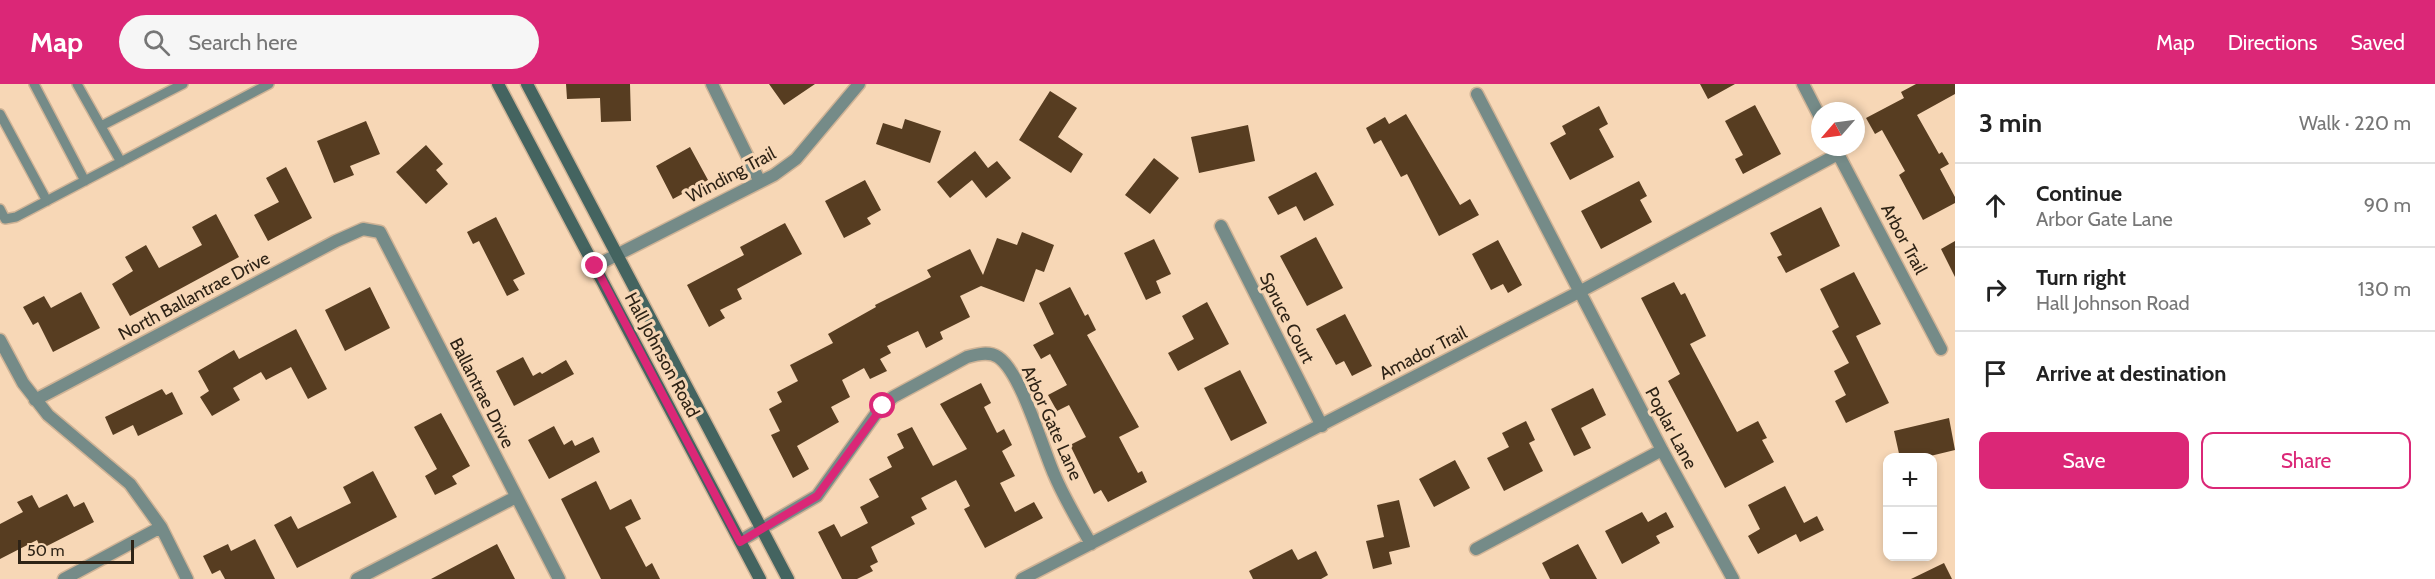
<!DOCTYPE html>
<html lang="en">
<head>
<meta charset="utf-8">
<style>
  :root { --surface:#fff; --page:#f6f6f6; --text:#222; --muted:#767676; --line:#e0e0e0; --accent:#db2777 }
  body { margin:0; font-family:Cabin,sans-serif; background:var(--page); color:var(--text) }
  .controls { position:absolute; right:18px; bottom:18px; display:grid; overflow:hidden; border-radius:12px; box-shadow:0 3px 9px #0003 }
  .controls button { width:54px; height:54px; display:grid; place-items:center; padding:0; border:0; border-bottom:2px solid var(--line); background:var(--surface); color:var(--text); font:30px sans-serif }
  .compass { position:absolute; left:1811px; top:18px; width:54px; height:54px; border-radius:50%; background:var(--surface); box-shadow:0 3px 9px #0003; rotate:242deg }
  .scale { position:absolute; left:18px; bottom:15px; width:116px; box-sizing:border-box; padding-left:6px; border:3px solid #2e2316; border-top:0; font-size:16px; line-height:21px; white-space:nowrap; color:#2e2316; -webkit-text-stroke:4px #f7d7b6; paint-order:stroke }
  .stop { position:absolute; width:18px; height:18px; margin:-14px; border:4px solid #db2777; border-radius:50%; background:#fff }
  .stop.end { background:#db2777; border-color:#fff; box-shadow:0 2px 6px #0008 }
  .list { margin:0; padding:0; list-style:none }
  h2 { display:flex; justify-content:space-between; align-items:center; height:78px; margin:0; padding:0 24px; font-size:26px }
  h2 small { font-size:20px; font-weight:400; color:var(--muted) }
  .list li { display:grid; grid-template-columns:39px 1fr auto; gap:18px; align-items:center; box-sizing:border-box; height:84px; padding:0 24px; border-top:2px solid var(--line) }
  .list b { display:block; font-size:22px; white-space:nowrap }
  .list p { margin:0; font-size:20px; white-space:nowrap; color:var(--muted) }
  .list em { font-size:20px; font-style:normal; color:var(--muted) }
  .actions { display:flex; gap:12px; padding:18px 24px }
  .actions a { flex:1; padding:14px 0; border:2px solid var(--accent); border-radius:12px; text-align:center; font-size:21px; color:var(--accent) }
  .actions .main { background:var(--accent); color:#fff }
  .icon { flex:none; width:33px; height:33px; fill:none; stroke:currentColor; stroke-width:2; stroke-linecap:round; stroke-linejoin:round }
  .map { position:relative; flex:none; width:1955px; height:495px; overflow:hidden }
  header { display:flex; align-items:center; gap:36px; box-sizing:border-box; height:84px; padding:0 30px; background:var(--accent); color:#fff }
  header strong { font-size:28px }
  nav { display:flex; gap:33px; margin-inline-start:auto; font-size:21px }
  .search { width:420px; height:54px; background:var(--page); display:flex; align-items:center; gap:15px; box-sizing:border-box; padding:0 21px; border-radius:33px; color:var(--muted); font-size:22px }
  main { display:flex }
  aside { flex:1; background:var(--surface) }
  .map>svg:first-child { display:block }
  .building { fill:#573d21 }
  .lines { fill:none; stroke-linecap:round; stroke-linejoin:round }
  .service-casing { stroke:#cfb396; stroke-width:12 }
  .minor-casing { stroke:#cfb396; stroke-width:15 }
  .secondary-casing { stroke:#cfb396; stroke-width:15 }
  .service { stroke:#758b88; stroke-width:9 }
  .minor { stroke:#758b88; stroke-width:12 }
  .secondary { stroke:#446460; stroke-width:12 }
  .route { stroke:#db2777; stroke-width:8 }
  .labels { text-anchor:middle; stroke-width:6; stroke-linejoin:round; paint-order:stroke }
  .street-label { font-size:18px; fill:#2e2316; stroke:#f7d7b6 }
</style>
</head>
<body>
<header>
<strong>Map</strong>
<div class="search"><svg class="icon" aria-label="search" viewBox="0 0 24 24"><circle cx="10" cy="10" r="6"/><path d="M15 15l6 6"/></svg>Search here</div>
<nav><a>Map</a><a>Directions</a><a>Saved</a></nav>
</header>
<main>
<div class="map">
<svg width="1955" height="495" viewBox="0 0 1955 495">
  <rect width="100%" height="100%" fill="#f7d7b6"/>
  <!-- building -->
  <path class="building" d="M566,0H630L631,37L601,38L600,14L567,15Z
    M769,0H815L784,21Z
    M1700,0H1735L1708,15Z
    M1916,0H1955V10L1917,31L1939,70L1942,68L1949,80L1940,85L1955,113V119L1923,136L1899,91L1905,87L1882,46L1875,50L1866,34L1904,14L1901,8Z
    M1050,7L1077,24L1058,53L1083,70L1071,89L1019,56Z
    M1755,21L1781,70L1743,90L1735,75L1743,71L1725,37Z
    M1599,22L1608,40L1599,45L1614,73L1570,96L1550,59L1566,50L1562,42Z
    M1406,30L1460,121L1470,115L1479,131L1439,152L1407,90L1401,93L1381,56L1374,60L1366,44L1385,33L1389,40Z
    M905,35L941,47L930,79L876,60L883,39L902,45Z
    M366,37L380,70L350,82L354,91L334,99L317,57Z
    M1248,41L1255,77L1199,89L1191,53Z
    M426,61L443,80L436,86L448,100L426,120L396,88Z
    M690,63L708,96L673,115L656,82Z
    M975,67L988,84L997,77L1011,94L986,114L972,96L950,114L937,98Z
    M1154,74L1179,94L1150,130L1125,111Z
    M286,83L312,134L268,157L254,131L279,118L266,94Z
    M1316,88L1334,121L1304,137L1296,122L1278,131L1268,113Z
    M865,96L881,126L867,134L871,140L844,154L825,117Z
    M1639,97L1647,112L1640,116L1652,138L1601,165L1581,127Z
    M1821,123L1840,162L1786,189L1777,173L1782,171L1770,149Z
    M216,130L239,173L130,232L112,200L133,187L125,173L146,161L159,184L202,161L192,143Z
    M496,133L525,190L513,196L519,206L507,212L479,157L473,160L467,148Z
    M785,139L802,170L737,205L742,215L720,226L725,234L709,243L687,201L744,171L740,163Z
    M1022,148L1054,161L1044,188L1036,185L1024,218L981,202L960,212L970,233L940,248L943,255L926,264L918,247L887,262L891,269L880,275L887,287L870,295L864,284L842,296L850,313L831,323L839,338L797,362L809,385L793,394L771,351L780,347L769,325L782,318L777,308L798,297L790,281L833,259L828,250L876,223L875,221L931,193L927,186L970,165L983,191L997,154L1017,161Z
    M1316,153L1343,204L1307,222L1280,172Z
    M1154,155L1171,190L1156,197L1161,209L1146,216L1124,169Z
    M1498,156L1522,201L1508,209L1503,200L1491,206L1472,170Z
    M1955,157V193L1941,165Z
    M1854,188L1881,240L1856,252L1889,319L1846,339L1835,317L1846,311L1834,287L1849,279L1832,247L1839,243L1820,205Z
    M1674,198L1681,211L1685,209L1706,252L1690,260L1737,348L1758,337L1767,354L1762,356L1774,378L1725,404L1668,297L1680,290L1641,214Z
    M370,203L390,244L345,267L325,226Z
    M1070,203L1085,232L1088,230L1096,246L1087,251L1139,343L1119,353L1138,389L1142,387L1147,398L1108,418L1101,406L1094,410L1070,361L1086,353L1069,321L1057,327L1048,311L1067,301L1050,270L1041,275L1033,261L1054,250L1039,219Z
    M81,208L100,244L53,268L38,238L33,241L23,223L44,212L51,224Z
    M1207,218L1229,260L1178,287L1168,269L1194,255L1182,232Z
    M1345,230L1372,282L1352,292L1344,277L1336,281L1316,245Z
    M296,245L327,305L308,315L291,283L266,296L261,288L233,304L240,316L212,332L200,313L209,307L198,287L234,266L239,275Z
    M523,273L533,292L540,288L542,290L566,276L574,290L514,322L496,287Z
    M1240,286L1267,339L1231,357L1204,304Z
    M981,299L991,319L984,323L997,349L1004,345L1012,361L1002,367L1015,392L1000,399L1015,428L1034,418L1043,434L985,464L964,425L970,422L956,396L921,414L927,425L911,433L915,440L871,463L878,478L870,482L873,487L857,495H842L818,448L834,440L841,453L868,439L860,423L879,413L869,395L892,383L887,373L904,364L897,350L912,343L933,382L967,365L940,320Z
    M1593,304L1606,331L1581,344L1591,364L1574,372L1551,325Z
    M162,305L166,311L172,308L183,330L138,352L133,341L113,351L105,333Z
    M441,329L470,382L452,392L457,400L435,411L425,392L437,385L414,343Z
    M1949,334L1955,366L1922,374H1900L1894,347Z
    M1526,337L1535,356L1529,359L1543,387L1504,407L1487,374L1509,363L1502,349Z
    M554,342L564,361L572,356L575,362L593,353L600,368L549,395L528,356Z
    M1455,376L1470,404L1434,423L1419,395Z
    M373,387L397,433L297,484L274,441L291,432L298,445L351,419L343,403Z
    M596,397L610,426L631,415L641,435L625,443L646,483L652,479L660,495H601L561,415Z
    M1785,402L1804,439L1817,432L1824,446L1800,458L1796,450L1758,470L1748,452L1760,445L1748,421Z
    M67,410L74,423L84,418L94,438L41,465L37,456L0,475V440L23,428L17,418L32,411L39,424Z
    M1399,416L1410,463L1389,468L1392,480L1373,485L1366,457L1384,453L1377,421Z
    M1642,428L1648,438L1666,428L1674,443L1656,452L1660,459L1622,480L1605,447Z
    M255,455L275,495H225L220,486L212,490L203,472L228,460L231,467Z
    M497,460L515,495H431Z
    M1578,460L1597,495H1550L1542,479Z
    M1292,465L1298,476L1316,467L1328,491L1321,495H1253L1249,487Z
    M1944,479L1952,495H1911Z"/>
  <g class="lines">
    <defs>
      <path id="service" d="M34,0L85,97
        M77,0L121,78
        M0,30L47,117
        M101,42L183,0
        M0,125L5,135L16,133L269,0"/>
      <path id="minor" d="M712,0L760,98
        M1803,0L1820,33
        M1477,10L1662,366L1733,495
        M1835,64L1941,265
        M1221,142L1322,342
        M595,182L774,91L796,75L859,0
        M0,256L23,299L48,331L130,400L161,443L187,495
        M35,316L336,157L363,145L380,148L559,495
        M740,457L817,412L875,331L893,313L967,273C977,270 989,267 998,273C1021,288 1042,363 1054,390C1064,414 1078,437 1091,460
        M1476,465L1662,366
        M64,495L161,443
        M357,495L516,413
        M1022,495L1579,208L1838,70"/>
      <path id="secondary" d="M498,0L760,495
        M527,0L788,495"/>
    </defs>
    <!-- service casing -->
    <use href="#service" class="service-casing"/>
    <!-- minor casing -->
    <use href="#minor" class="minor-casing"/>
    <!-- secondary casing -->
    <use href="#secondary" class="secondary-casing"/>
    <!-- service -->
    <use href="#service" class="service"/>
    <!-- minor -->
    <use href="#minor" class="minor"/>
    <!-- secondary -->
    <use href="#secondary" class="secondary"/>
  </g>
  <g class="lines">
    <!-- route -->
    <path class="route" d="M595,182L740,458L817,412L883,322"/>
  </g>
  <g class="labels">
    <!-- street labels -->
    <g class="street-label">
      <text transform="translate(731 91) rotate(-28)" y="6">Winding Trail</text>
      <text transform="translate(1904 155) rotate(62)" y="6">Arbor Trail</text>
      <text transform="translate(194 212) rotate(-28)" y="6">North Ballantrae Drive</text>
      <text transform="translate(1287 234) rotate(63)" y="6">Spruce Court</text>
      <text transform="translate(1423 269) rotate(-27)" y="6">Amador Trail</text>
      <text transform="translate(662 271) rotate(62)" y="6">Hall Johnson Road</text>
      <text transform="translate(482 309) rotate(63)" y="6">Ballantrae Drive</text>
      <text transform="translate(1052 339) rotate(66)" y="6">Arbor Gate Lane</text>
      <text transform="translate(1671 344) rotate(62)" y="6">Poplar Lane</text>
    </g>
  </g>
</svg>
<div class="controls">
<button>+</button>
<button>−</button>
</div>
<svg class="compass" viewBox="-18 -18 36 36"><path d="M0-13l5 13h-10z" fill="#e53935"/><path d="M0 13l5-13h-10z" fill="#767676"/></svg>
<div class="scale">50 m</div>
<div class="stop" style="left:883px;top:322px"></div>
<div class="stop end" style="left:595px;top:182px"></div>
</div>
<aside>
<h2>3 min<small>Walk · 220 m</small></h2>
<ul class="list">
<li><svg class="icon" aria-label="ahead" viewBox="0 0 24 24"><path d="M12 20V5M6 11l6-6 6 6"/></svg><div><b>Continue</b><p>Arbor Gate Lane</p></div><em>90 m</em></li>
<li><svg class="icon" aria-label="right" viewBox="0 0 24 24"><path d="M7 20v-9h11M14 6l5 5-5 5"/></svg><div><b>Turn right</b><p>Hall Johnson Road</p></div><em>130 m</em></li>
<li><svg class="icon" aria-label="arrive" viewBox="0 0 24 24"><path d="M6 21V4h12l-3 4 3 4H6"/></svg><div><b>Arrive at destination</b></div></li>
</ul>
<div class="actions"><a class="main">Save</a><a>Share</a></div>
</aside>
</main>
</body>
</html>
